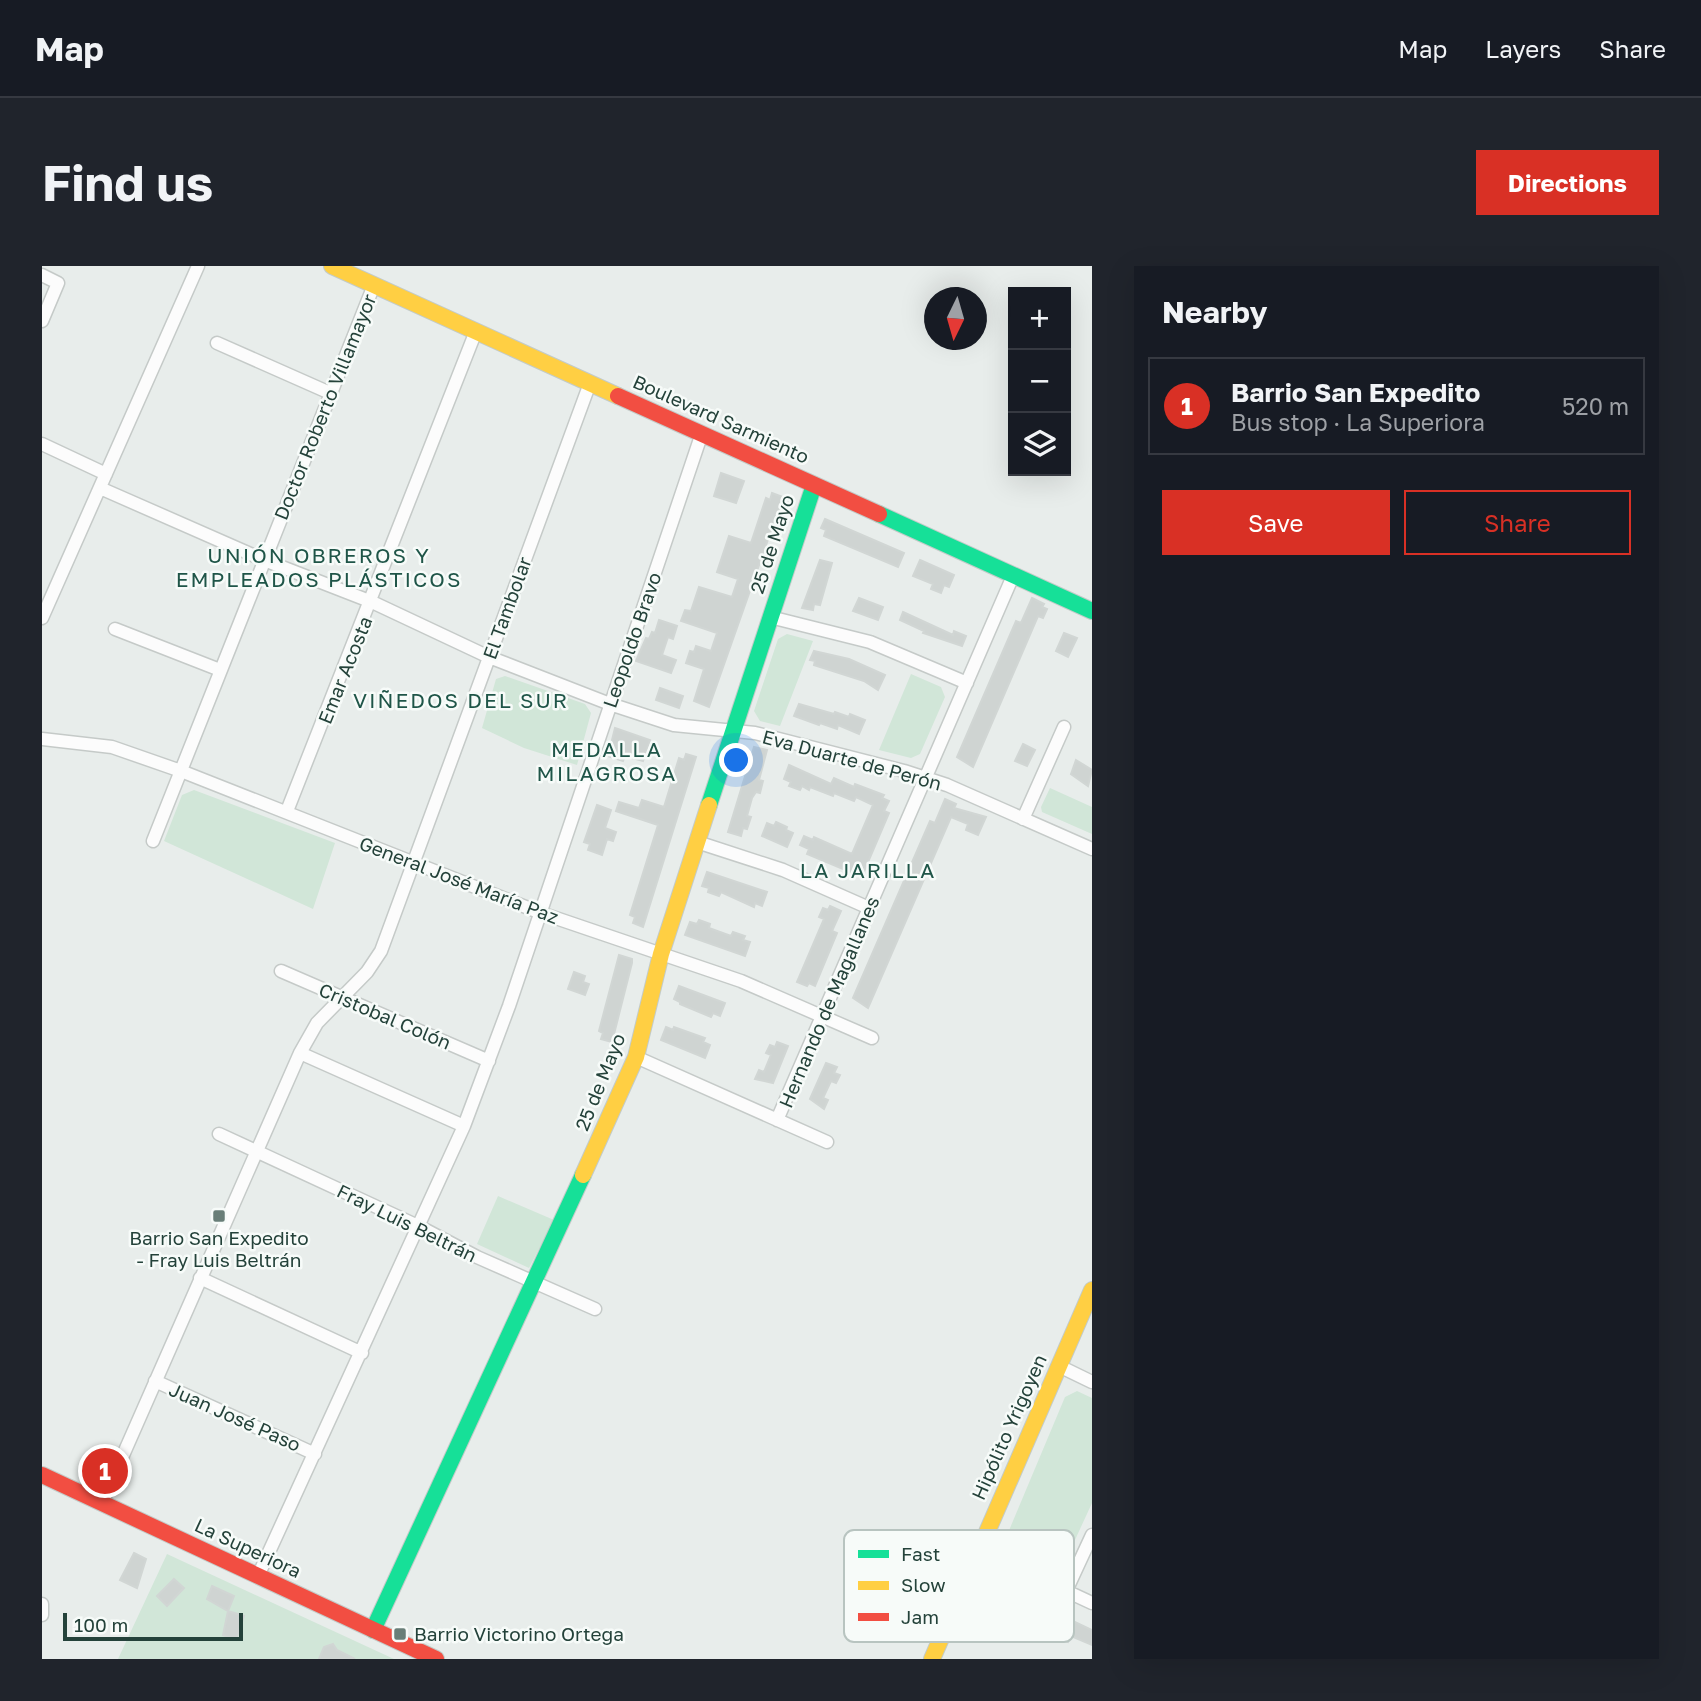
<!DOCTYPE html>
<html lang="en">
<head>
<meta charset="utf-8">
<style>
  :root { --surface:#171b24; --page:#20242c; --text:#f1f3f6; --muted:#9ea1a6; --line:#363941; --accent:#d93025 }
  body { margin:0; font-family:"Golos Text",sans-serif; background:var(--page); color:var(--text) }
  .controls { position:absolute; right:21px; top:21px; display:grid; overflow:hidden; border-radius:0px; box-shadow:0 7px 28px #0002 }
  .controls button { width:63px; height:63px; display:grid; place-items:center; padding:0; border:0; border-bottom:2px solid var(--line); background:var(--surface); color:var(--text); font:35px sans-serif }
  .compass { position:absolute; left:882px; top:21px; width:63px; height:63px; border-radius:50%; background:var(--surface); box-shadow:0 7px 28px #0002; rotate:185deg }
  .scale { position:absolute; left:21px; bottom:18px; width:180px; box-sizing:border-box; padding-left:7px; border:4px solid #24423a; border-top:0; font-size:19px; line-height:24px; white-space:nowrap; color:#24423a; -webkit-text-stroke:5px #f7fbf9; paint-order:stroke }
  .you { position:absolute; left:695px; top:495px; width:24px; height:24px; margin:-18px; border:5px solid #fff; border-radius:50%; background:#1a73e8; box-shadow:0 0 0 10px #1a73e833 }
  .badge { display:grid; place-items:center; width:46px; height:46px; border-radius:50%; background:var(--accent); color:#fff; font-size:23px; font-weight:700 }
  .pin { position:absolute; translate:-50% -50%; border:4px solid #fff; box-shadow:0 2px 7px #0006 }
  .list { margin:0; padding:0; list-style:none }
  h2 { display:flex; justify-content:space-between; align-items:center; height:91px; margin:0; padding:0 28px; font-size:30px }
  h2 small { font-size:23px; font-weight:400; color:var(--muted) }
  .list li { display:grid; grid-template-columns:46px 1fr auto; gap:21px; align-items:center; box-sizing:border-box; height:98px; margin:0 14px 14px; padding:0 14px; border:2px solid var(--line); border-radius:0px }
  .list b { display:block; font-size:26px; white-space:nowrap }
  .list p { margin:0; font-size:23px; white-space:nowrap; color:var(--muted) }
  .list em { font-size:23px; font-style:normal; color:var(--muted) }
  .actions { display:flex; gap:14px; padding:21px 28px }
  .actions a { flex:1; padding:16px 0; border:2px solid var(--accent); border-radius:0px; text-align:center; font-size:24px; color:var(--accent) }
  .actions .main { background:var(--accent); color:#fff }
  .icon { flex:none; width:38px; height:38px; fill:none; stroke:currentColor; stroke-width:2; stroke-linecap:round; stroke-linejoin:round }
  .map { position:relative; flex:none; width:1050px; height:1393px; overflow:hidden; border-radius:0px }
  header { display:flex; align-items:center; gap:42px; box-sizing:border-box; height:98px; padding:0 35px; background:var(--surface); border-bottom:2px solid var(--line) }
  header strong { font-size:33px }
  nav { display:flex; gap:38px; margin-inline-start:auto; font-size:24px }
  .intro { display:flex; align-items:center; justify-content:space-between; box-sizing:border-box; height:168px; padding:0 42px }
  h1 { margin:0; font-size:49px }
  .button { padding:18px 32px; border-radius:0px; background:var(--accent); color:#fff; font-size:24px; font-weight:700 }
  main { display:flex; gap:42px; padding:0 42px }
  aside { flex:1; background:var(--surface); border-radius:0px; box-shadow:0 7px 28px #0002 }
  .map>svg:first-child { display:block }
  .green { fill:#d1e6d8 }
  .building { fill:#cfd4d2; stroke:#d1d6d4; stroke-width:2 }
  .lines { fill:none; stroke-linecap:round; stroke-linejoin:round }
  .street-casing { stroke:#c5cac8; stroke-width:15 }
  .fast-casing { stroke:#c3cbc8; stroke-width:18 }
  .slow-casing { stroke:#c3cbc8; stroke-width:18 }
  .jam-casing { stroke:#c3cbc8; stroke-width:18 }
  .street { stroke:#fcfcfc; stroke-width:12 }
  .fast { stroke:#16e098; stroke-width:16 }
  .slow { stroke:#ffcf43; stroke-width:16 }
  .jam { stroke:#f24e42; stroke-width:16 }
  .poi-dot { fill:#697e78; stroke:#f7fbf9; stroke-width:2.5 }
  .labels { text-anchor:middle; stroke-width:5; stroke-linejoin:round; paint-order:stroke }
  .street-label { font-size:19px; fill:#24423a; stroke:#f7fbf9 }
  .poi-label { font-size:19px; fill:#24423a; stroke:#f7fbf9 }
  .neighbourhood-label { font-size:21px; letter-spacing:2px; fill:#1f5548; stroke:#f7fbf9 }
  .key { fill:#f7fbf9; stroke:#b8c4c0; stroke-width:2 }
  .key-label { font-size:19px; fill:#24423a }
</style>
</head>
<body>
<header>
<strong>Map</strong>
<nav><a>Map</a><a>Layers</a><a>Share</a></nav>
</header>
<div class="intro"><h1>Find us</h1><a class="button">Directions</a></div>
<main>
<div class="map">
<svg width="1050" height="1393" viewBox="0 0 1050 1393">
  <rect width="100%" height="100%" fill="#e8edeb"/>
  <!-- green -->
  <path class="green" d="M745,368L771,375L738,460L718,455L712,445L736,373Z
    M869,408L899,421L903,431L878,488L869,492L837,484Z
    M463,410L543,438L549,447L535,499L482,482L440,462L454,413Z
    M1008,522L1050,541V568L1000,546L999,541Z
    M152,524L293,577L271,643L122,575L140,529Z
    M456,930L512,954L487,1002L435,978Z
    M1035,1125L1050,1132V1237L1021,1300L1011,1304L967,1284L963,1274L1023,1131Z
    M125,1288L352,1393H76Z"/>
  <!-- building -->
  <path class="building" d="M679,207L702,215L694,237L672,230Z
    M730,227L741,231L667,441L652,435L662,403L644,397L648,385L652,386L654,380L669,385L675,367L639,355L643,344L649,345L657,321L690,331L696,313L675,306L687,270L709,277L724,232L728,234Z
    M783,253L862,287L856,301L782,270L784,264L779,262Z
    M778,294L790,297L778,339L772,338L771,344L760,342Z
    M878,294L912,309L907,321L902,319L899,327L889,323L891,318L871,310Z
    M817,332L841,341L836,354L811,345Z
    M990,332L1002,338L1000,341L1005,343L1001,352L996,350L931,501L915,491L974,355L979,357Z
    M861,346L911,369L912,365L924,370L920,380L881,367L882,365L858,354Z
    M617,354L635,360L631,373L626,371L620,389L634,394L629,407L594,395L604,372L607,373L610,366L613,367Z
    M1022,367L1035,372L1026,391L1014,385Z
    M772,385L807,393L843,409L836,424L822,415L772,399L773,395L768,394Z
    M618,422L641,430L637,442L614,434Z
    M757,438L792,448L793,446L807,451L808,448L823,454L817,468L796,459L795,463L778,457L777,459L752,450Z
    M573,462L608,474L601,495L583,490L581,495L566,490Z
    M981,478L993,484L985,500L973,495Z
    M712,481L725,484L717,514L721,515L718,527L714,526L710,532L705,550L709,551L705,563L701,562L699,570L686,566Z
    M644,488L654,491L601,661L591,657L593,651L588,649L616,559L574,545L577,536L597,542L600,534L622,541L637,492L642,494Z
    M1034,494L1050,504L1046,520L1029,508Z
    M747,499L789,518L792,512L812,521L813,518L842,529L840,532L847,535L842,545L847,547L821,608L815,605L813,608L765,588L767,583L758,579L762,570L771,574L772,571L810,588L831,539L814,531L812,535L792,527L791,530L768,521L767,524L760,520L758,524L747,520L749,516L742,513Z
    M903,533L914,538L912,542L944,551L936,569L924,564L926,558L909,551L826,742L811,732L888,555L893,557Z
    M555,539L569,544L563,562L574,566L571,575L565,573L560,589L546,584L548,578L542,576Z
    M734,556L745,561L744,564L751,567L745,581L720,570L725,557L732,560Z
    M665,606L725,626L720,640L713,637L712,641L679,626L677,630L666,626L667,622L660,620Z
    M788,640L799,645L790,665L795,667L773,720L767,717L765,720L755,716L782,653L777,651L781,642L786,644Z
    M657,654L668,658L667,662L689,670L691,666L703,670L701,674L708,676L703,690L643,669L648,656L655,658Z
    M577,689L590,693V697L570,776L559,773L561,767L557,765Z
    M532,706L543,710L541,716L547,718L543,729L526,723Z
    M637,720L683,737L678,750L671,747L669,751L638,738V736L632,733Z
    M624,761L631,764L632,761L663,772L661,776L668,779L663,792L619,774Z
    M735,776L746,780L731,817L713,813L717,804L722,806L729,789L724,787L728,779L733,781Z
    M784,797L795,801L792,807L798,809L794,817L789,815L781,832L786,834L782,843L768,833Z
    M92,1287L104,1293L95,1322L78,1314Z
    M132,1313L142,1322L125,1340L115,1330Z
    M951,1317L1050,1364V1379L1029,1370L1026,1376L1021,1374L1016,1371L1019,1365L996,1354L993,1360L982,1355L985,1349L962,1338L959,1345L948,1340L951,1333L945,1330Z
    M170,1320L192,1330L186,1345L165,1333Z
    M186,1345L202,1350L194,1374L181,1369Z
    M291,1378L295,1384L313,1393H277L282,1381Z"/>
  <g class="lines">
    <defs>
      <path id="street" d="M0,9L16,17L0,55
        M175,77L288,127
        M0,178L64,208
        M58,222L222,294L330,336L447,391L568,438L632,459L713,467L862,505L905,519L1050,583
        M728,351L828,376L925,417
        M0,352L156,0
        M73,363L178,404
        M0,473L70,481L139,505L499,647L699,715L830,772
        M245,545L434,65
        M981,553L1022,461
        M111,575L332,19
        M655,576L741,604L827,642
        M239,705L447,795
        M258,787L422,860
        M594,791L785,876
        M735,854L971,310
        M177,868L378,961L435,991L553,1043
        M158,1012L320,1087
        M1017,1100L1050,1116
        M113,1115L273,1188
        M60,1237L258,787L275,757L325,706L339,685L548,117
        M936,1284L1050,1337
        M216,1310L422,860L467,740L660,167
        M1024,1325L1050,1269
        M0,1338V1349"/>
      <path id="fast" d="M837,248L1050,345
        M667,539L772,219
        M331,1364L541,909"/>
      <path id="slow" d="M290,0L576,130
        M541,909L594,791L619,688L667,539
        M890,1393L1050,1024"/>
      <path id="jam" d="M576,130L837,248
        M0,1209L394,1393"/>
    </defs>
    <!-- street casing -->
    <use href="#street" class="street-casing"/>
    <!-- fast casing -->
    <use href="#fast" class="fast-casing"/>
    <!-- slow casing -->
    <use href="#slow" class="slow-casing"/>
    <!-- jam casing -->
    <use href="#jam" class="jam-casing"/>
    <!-- street -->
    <use href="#street" class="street"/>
    <!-- fast -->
    <use href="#fast" class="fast"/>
    <!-- slow -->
    <use href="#slow" class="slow"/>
    <!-- jam -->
    <use href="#jam" class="jam"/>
  </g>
  <!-- markers -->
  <g class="poi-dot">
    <rect x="170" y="943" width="14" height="14" rx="3.5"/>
    <rect x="351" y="1361" width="14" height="14" rx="3.5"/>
  </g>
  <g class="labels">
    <!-- street labels -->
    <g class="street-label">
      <text transform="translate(283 141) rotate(-68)" y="7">Doctor Roberto Villamayor</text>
      <text transform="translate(679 153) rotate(24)" y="7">Boulevard Sarmiento</text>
      <text transform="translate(730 278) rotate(-72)" y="7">25 de Mayo</text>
      <text transform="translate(465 342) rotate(-70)" y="7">El Tambolar</text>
      <text transform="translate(590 374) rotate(-71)" y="7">Leopoldo Bravo</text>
      <text transform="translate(303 404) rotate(-68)" y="7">Emar Acosta</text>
      <text transform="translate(810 494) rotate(15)" y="7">Eva Duarte de Perón</text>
      <text transform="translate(417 614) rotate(21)" y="7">General José María Paz</text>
      <text transform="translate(787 736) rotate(-67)" y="7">Hernando de Magallanes</text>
      <text transform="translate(343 750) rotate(23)" y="7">Cristobal Colón</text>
      <text transform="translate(558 816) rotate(-68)" y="7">25 de Mayo</text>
      <text transform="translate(365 957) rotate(26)" y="7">Fray Luis Beltrán</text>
      <text transform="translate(193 1151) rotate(24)" y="7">Juan José Paso</text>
      <text transform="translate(967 1161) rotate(-66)" y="7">Hipólito Yrigoyen</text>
      <text transform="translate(206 1282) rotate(25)" y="7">La Superiora</text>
    </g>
    <!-- poi labels -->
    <g class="poi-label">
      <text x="177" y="979">Barrio San Expedito<tspan x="177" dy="22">- Fray Luis Beltrán</tspan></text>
      <text x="372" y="1375" text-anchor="start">Barrio Victorino Ortega</text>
    </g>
    <!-- neighbourhood labels -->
    <g class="neighbourhood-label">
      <text x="277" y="297">UNIÓN OBREROS Y<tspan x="277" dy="24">EMPLEADOS PLÁSTICOS</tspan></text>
      <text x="419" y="442">VIÑEDOS DEL SUR</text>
      <text x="565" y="491">MEDALLA<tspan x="565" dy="24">MILAGROSA</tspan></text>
      <text x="826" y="612">LA JARILLA</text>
    </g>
  </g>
  <!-- legend -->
  <rect x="802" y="1264" width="230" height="112" rx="10" class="key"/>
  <rect x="816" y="1284" width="31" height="8" fill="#16e098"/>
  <rect x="816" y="1315" width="31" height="9" fill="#ffcf43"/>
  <rect x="816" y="1347" width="31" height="8" fill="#f24e42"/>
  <g class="key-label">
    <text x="859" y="1295">Fast</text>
    <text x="859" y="1326">Slow</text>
    <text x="859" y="1358">Jam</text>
  </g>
</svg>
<div class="controls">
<button>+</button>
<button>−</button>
<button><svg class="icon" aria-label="layers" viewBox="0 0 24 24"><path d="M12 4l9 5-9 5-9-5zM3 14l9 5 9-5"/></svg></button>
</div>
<svg class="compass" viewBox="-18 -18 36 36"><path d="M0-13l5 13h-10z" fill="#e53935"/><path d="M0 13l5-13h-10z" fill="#9ea1a6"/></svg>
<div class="scale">100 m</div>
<div class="you"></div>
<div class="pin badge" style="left:63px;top:1205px">1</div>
</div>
<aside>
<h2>Nearby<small></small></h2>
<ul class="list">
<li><span class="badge">1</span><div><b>Barrio San Expedito</b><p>Bus stop · La Superiora</p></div><em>520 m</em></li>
</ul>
<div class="actions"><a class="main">Save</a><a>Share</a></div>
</aside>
</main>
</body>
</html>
